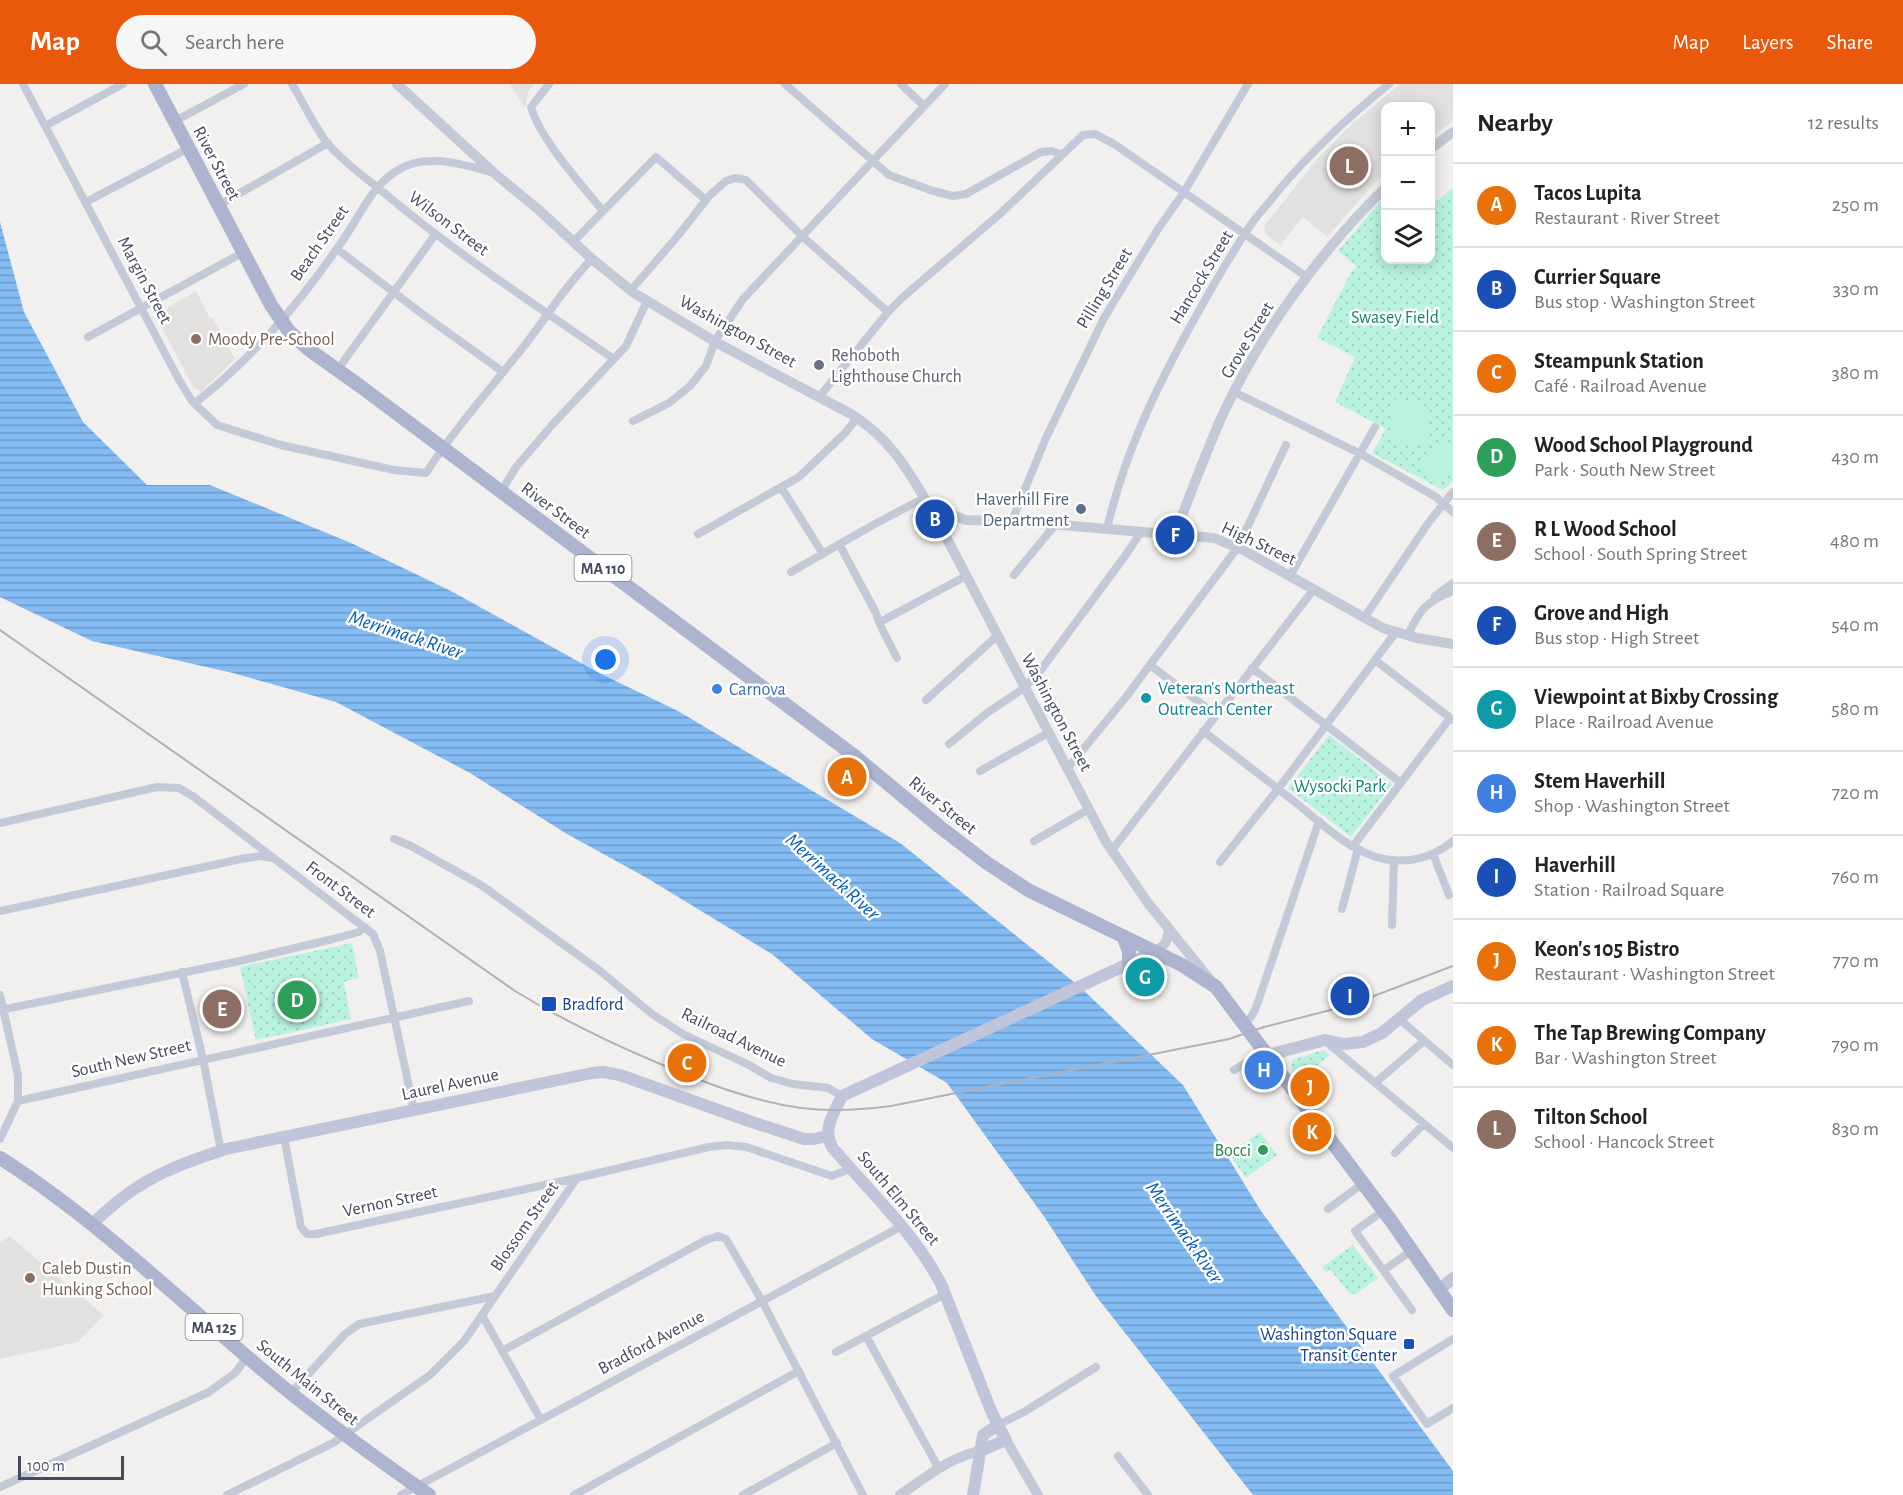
<!DOCTYPE html>
<html lang="en">
<head>
<meta charset="utf-8">
<style>
  :root { --surface:#fff; --page:#f6f6f6; --text:#222; --muted:#767676; --line:#e0e0e0; --accent:#ea580c }
  body { margin:0; font-family:"Alegreya Sans",sans-serif; background:var(--page); color:var(--text) }
  .controls { position:absolute; right:18px; top:18px; display:grid; overflow:hidden; border-radius:12px; box-shadow:0 3px 15px #0003 }
  .controls button { width:54px; height:54px; display:grid; place-items:center; padding:0; border:0; border-bottom:2px solid var(--line); background:var(--surface); color:var(--text); font:30px sans-serif }
  .scale { position:absolute; left:18px; bottom:15px; width:106px; box-sizing:border-box; padding-left:6px; border:3px solid #454b5e; border-top:0; font-size:16px; line-height:21px; white-space:nowrap; color:#454b5e; -webkit-text-stroke:4px #fff; paint-order:stroke }
  .you { position:absolute; left:606px; top:576px; width:21px; height:21px; margin:-15px; border:4px solid #fff; border-radius:50%; background:#1a73e8; box-shadow:0 0 0 9px #1a73e833 }
  .badge { display:grid; place-items:center; width:39px; height:39px; border-radius:50%; background:var(--accent); color:#fff; font-size:20px; font-weight:700 }
  .pin { position:absolute; translate:-50% -50%; border:3px solid #fff; box-shadow:0 2px 6px #0006 }
  .list { margin:0; padding:0; list-style:none }
  h2 { display:flex; justify-content:space-between; align-items:center; height:78px; margin:0; padding:0 24px; font-size:26px }
  h2 small { font-size:20px; font-weight:400; color:var(--muted) }
  .list li { display:grid; grid-template-columns:39px 1fr auto; gap:18px; align-items:center; box-sizing:border-box; height:84px; padding:0 24px; border-top:2px solid var(--line) }
  .list b { display:block; font-size:22px; white-space:nowrap }
  .list p { margin:0; font-size:20px; white-space:nowrap; color:var(--muted) }
  .list em { font-size:20px; font-style:normal; color:var(--muted) }
  .icon { flex:none; width:33px; height:33px; fill:none; stroke:currentColor; stroke-width:2; stroke-linecap:round; stroke-linejoin:round }
  .map { position:relative; flex:none; width:1453px; height:1411px; overflow:hidden }
  header { display:flex; align-items:center; gap:36px; box-sizing:border-box; height:84px; padding:0 30px; background:var(--accent); color:#fff }
  header strong { font-size:28px }
  nav { display:flex; gap:33px; margin-inline-start:auto; font-size:21px }
  .search { width:420px; height:54px; background:var(--page); display:flex; align-items:center; gap:15px; box-sizing:border-box; padding:0 21px; border-radius:33px; color:var(--muted); font-size:22px }
  main { display:flex }
  aside { flex:1; background:var(--surface) }
  .map>svg:first-child { display:block }
  .education { fill:#e3e0e0 }
  .grass { fill:url(#grass-dots) }
  .garden { fill:#b9f3e0 }
  .water { fill:url(#water-rules) }
  .lines { fill:none; stroke-linecap:round; stroke-linejoin:round }
  .minor { stroke:#c4c9d8; stroke-width:8 }
  .tertiary { stroke:#c4c9d8; stroke-width:10 }
  .secondary { stroke:#c0c5d9; stroke-width:12 }
  .primary { stroke:#acb4d0; stroke-width:14 }
  .rail { stroke:#b0b1ba; stroke-width:2 }
  .education-dot { fill:#8d6e63; stroke:#fff; stroke-width:2 }
  .worship-dot { fill:#6b7280; stroke:#fff; stroke-width:2 }
  .service-dot { fill:#5c6f8a; stroke:#fff; stroke-width:2 }
  .shop-dot { fill:#3f7fe0; stroke:#fff; stroke-width:2 }
  .culture-dot { fill:#0f9aa8; stroke:#fff; stroke-width:2 }
  .transit-dot { fill:#1a4fb4; stroke:#fff; stroke-width:2 }
  .leisure-dot { fill:#2e9e5b; stroke:#fff; stroke-width:2 }
  .labels { text-anchor:middle; stroke-width:5; stroke-linejoin:round; paint-order:stroke }
  .shield { fill:#fff; stroke:#7d818e; stroke-width:1.5 }
  .shield-label { font-size:16px; font-weight:bold; fill:#454b5e }
  .street-label { font-size:18px; fill:#454b5e; stroke:#fff }
  .park-label { font-size:18px; fill:#0f866d; stroke:#fff }
  .education-label { font-size:18px; fill:#785e54; stroke:#fff; text-anchor:start }
  .worship-label { font-size:18px; fill:#5b616d; stroke:#fff; text-anchor:start }
  .service-label { font-size:18px; fill:#4e5e75; stroke:#fff; text-anchor:end }
  .culture-label { font-size:18px; fill:#0d838f; stroke:#fff; text-anchor:start }
  .shop-label { font-size:18px; fill:#366cbe; stroke:#fff; text-anchor:start }
  .transit-label { font-size:18px; fill:#164399; stroke:#fff; text-anchor:start }
  .leisure-label { font-size:18px; fill:#27864d; stroke:#fff; text-anchor:end }
  .water-label { font-size:20px; font-style:italic; fill:#005bb6; stroke:#fff }
</style>
</head>
<body>
<header>
<strong>Map</strong>
<div class="search"><svg class="icon" aria-label="search" viewBox="0 0 24 24"><circle cx="10" cy="10" r="6"/><path d="M15 15l6 6"/></svg>Search here</div>
<nav><a>Map</a><a>Layers</a><a>Share</a></nav>
</header>
<main>
<div class="map">
<svg width="1453" height="1411" viewBox="0 0 1453 1411">
  <defs>
    <pattern id="grass-dots" width="8" height="8" patternUnits="userSpaceOnUse" patternTransform="scale(1.5)"><rect width="8" height="8" fill="#b9f3e0"/><path d="M2 2h.1M6 6h.1" fill="none" stroke="#a0d2c3" stroke-width="1.8" stroke-linecap="round"/></pattern>
    <pattern id="water-rules" width="6" height="5" patternUnits="userSpaceOnUse" patternTransform="scale(1.5)"><rect width="6" height="5" fill="#83bbf3"/><path d="M0 2.5h6" fill="none" stroke="#6d9ac8"/></pattern>
  </defs>
  <rect width="100%" height="100%" fill="#f2efef"/>
  <!-- education -->
  <path class="education" d="M510,0H535L528,8L525,24Z
    M1400,0H1453V37L1431,54L1430,22H1386L1385,89L1371,103L1327,153L1303,133L1280,161L1266,150L1264,146L1265,141L1318,74L1352,40Z
    M196,207L210,235L213,234L235,275L201,308L194,304L155,231Z
    M9,1152L104,1231L78,1258L0,1275V1158Z"/>
  <!-- grass -->
  <path class="grass" d="M1453,104V397L1443,406L1372,369L1386,345L1335,318L1355,273L1317,254L1351,188L1357,183L1338,167L1385,112L1386,176H1430L1431,122Z
    M1329,651L1392,700L1351,753L1288,704Z
    M352,859L359,894L344,898L351,935L256,956L240,883Z
    M1323,966L1330,971L1298,996L1291,986L1292,976Z
    M1260,1048L1277,1071L1246,1094L1229,1070Z
    M1353,1161L1378,1194L1356,1210L1349,1209L1330,1185L1326,1188L1322,1183Z"/>
  <!-- garden -->
  <path class="garden" d="M1391,315C1421,315 1433,330 1429,360L1391,357Z
    M1446,355L1453,364V380L1434,397L1418,378Z"/>
  <!-- water -->
  <path class="water" d="M0,138L24,228L83,338L147,401H210L351,459L451,507L599,589L678,627L900,759L1079,902L1183,1001L1261,1127L1453,1387V1411H1253L1096,1212L1043,1131L947,999L872,955L772,870L647,794L567,750L470,689L336,618L233,589L92,557L0,513Z"/>
  <g class="lines">
    <!-- minor -->
    <path class="minor" d="M23,0L179,296L192,317L217,341L281,361L394,386L426,389C454,346 489,306 521,266C545,236 564,203 592,175
      M292,0C304,20 313,40 327,59C344,79 369,96 389,113C460,172 538,223 614,275
      M549,0L531,23C540,55 581,100 602,126
      M785,0L889,91L933,107L953,112L966,110L1041,68L1051,67L1062,70
      M901,0L924,22
      M175,37L244,0
      M45,42L123,0
      M86,118L189,64
      M219,121L328,59
      M573,158L656,73L706,116
      M337,165L421,229L503,288
      M631,206L677,153L709,112L726,97L735,94L746,96L803,153L888,228
      M88,253L244,168
      M338,285L435,151
      M1234,308L1361,370L1436,413L1453,428
      M819,313L888,228L903,213L1001,129L1083,51L1095,50L1114,60L1307,193
      M195,319C241,283 283,238 318,191C328,177 338,164 347,150C362,127 374,100 398,86C426,68 463,81 492,88
      M633,337L669,319L690,302L706,282L715,257L743,215L945,0
      M781,403L823,470
      M501,408L516,383L553,340L626,262L647,217
      M1012,437L1045,356L1104,234L1158,145L1184,108L1248,0
      M1107,445C1123,375 1151,315 1185,252C1206,214 1227,175 1252,139C1260,128 1270,118 1278,107C1312,67 1348,33 1389,0
      M698,450L799,393L845,349L857,334
      M839,460L875,527L882,545L897,574
      M791,488L873,441L924,414
      M1014,491L1055,441
      M1290,492L1375,343
      M1435,512L1453,499
      M1364,534L1429,438L1453,408
      M880,538L966,492
      M1408,551C1420,525 1426,518 1453,507
      M1375,576L1453,636
      M1150,581L1216,631
      M1252,584L1401,699
      M926,616L997,552
      M1203,647C1234,671 1264,694 1295,718C1321,739 1350,768 1384,775C1409,780 1434,773 1453,757
      M949,660L987,629L1024,604L1040,587L1125,472L1141,448
      M1067,685L1126,613L1238,463L1286,361
      M980,687L1048,649
      M0,739L157,703L179,704L194,713L373,850L380,867L414,1026
      M394,755L411,762L481,801L599,886L652,930L683,950L749,981L771,994L793,1000L828,1004L842,1012
      M1034,757L1089,725
      M1353,762L1450,634
      M1112,766L1314,505
      M1433,770L1449,811
      M1220,778L1278,705L1396,548
      M1342,825L1358,765
      M0,827L241,775L260,772L273,774
      M1392,841L1394,776
      M182,888L203,975L221,1067
      M0,911L18,991V1017
      M0,926L235,878L333,855L359,848L365,843
      M1399,935L1453,981
      M1245,941L1254,928L1259,915L1319,737
      M1325,957L1453,1064
      M1234,986L1265,968
      M1375,999L1424,957
      M284,1053L301,1143L307,1150H316L353,1142L577,1094
      M0,1055L18,1017L469,917
      M1395,1069L1424,1040
      M1328,1125L1362,1100
      M1383,1127L1355,1147L1412,1226
      M1384,1186L1411,1167
      M482,1231L541,1336
      M866,1252L939,1385
      M1453,1255L1393,1292L1427,1340L1453,1324
      M502,1267L706,1156L718,1152L726,1155L762,1217L863,1411
      M836,1268L945,1210
      M291,1309L345,1250L359,1240L495,1212
      M998,1341L1024,1328L1096,1283
      M1118,1372L1148,1411
      M0,1403L209,1308L235,1289L247,1273
      M227,1411L333,1359L430,1291L464,1257L577,1094L709,1063L726,1061L746,1063L832,1092L850,1085
      M401,1411L902,1142
      M574,1411L799,1287
      M743,1411L837,1359"/>
    <!-- tertiary -->
    <path class="tertiary" d="M397,0L494,89L540,127L592,175L634,209L719,260L851,330C893,356 910,390 934,430L1106,758L1148,819L1211,897
      M1430,65L1453,48
      M934,430L953,431L965,436L1012,437L1214,454L1243,466L1383,544L1417,554L1453,560
      M1175,450C1190,411 1205,371 1222,332C1260,250 1321,166 1386,103
      M1154,868C1165,862 1168,857 1169,845
      M1006,1356L1038,1411
      M900,1411C925,1394 950,1373 980,1367"/>
    <!-- secondary -->
    <path class="secondary" d="M1268,971L1325,956L1344,960L1363,958L1382,949L1422,916L1453,902
      M92,1140C106,1127 120,1114 136,1104C163,1086 195,1075 226,1065L592,989L603,988L620,991L749,1037L804,1055H814L827,1052
      M1439,1206L1453,1194
      M980,1367L1006,1356L992,1329L941,1200C914,1148 869,1107 832,1063C822,1045 834,1029 842,1012L1154,868
      M973,1411L983,1351L998,1341"/>
    <!-- primary -->
    <path class="primary" d="M155,0L271,221L288,246L308,265L360,302L852,670L940,743L987,779L1028,806L1182,881L1216,903L1392,1138L1453,1226
      M1123,852L1129,867V879
      M0,1074C96,1135 178,1215 265,1288C317,1332 373,1372 429,1411"/>
    <!-- rail -->
    <path class="rail" d="M0,546L515,907C561,935 608,958 658,979C703,998 751,1017 801,1024C831,1028 861,1026 891,1022L1229,955L1264,943L1350,921L1453,882"/>
  </g>
  <!-- markers -->
  <g class="education-dot">
    <circle cx="196" cy="255" r="6"/>
    <circle cx="30" cy="1194" r="6"/>
  </g>
  <circle class="worship-dot" cx="819" cy="281" r="6"/>
  <circle class="service-dot" cx="1081" cy="425" r="6"/>
  <circle class="shop-dot" cx="717" cy="605" r="6"/>
  <circle class="culture-dot" cx="1146" cy="614" r="6"/>
  <g class="transit-dot">
    <rect x="541" y="912" width="16" height="16" rx="3"/>
    <rect x="1403" y="1254" width="12" height="12" rx="3"/>
  </g>
  <circle class="leisure-dot" cx="1263" cy="1066" r="6"/>
  <g class="labels">
    <!-- shield labels -->
    <g class="shield">
      <rect x="574.5" y="471" width="57" height="26" rx="4.5"/>
      <rect x="185.5" y="1230" width="57" height="26" rx="4.5"/>
    </g>
    <g class="shield-label">
      <text x="603" y="490">MA 110</text>
      <text x="214" y="1249">MA 125</text>
    </g>
    <!-- street labels -->
    <g class="street-label">
      <text transform="translate(217 79) rotate(62)" y="6">River Street</text>
      <text transform="translate(449 139) rotate(37)" y="6">Wilson Street</text>
      <text transform="translate(319 159) rotate(-55)" y="6">Beach Street</text>
      <text transform="translate(1201 193) rotate(-59)" y="6">Hancock Street</text>
      <text transform="translate(145 196) rotate(62)" y="6">Margin Street</text>
      <text transform="translate(1104 204) rotate(-59)" y="6">Pilling Street</text>
      <text transform="translate(738 247) rotate(29)" y="6">Washington Street</text>
      <text transform="translate(1247 256) rotate(-59)" y="6">Grove Street</text>
      <text transform="translate(556 426) rotate(37)" y="6">River Street</text>
      <text transform="translate(1259 459) rotate(25)" y="6">High Street</text>
      <text transform="translate(1057 628) rotate(62)" y="6">Washington Street</text>
      <text transform="translate(943 721) rotate(39)" y="6">River Street</text>
      <text transform="translate(341 805) rotate(37)" y="6">Front Street</text>
      <text transform="translate(734 953) rotate(26)" y="6">Railroad Avenue</text>
      <text transform="translate(131 974) rotate(-13)" y="6">South New Street</text>
      <text transform="translate(450 1000) rotate(-12)" y="6">Laurel Avenue</text>
      <text transform="translate(899 1114) rotate(50)" y="6">South Elm Street</text>
      <text transform="translate(390 1117) rotate(-12)" y="6">Vernon Street</text>
      <text transform="translate(524 1142) rotate(-55)" y="6">Blossom Street</text>
      <text transform="translate(651 1258) rotate(-28)" y="6">Bradford Avenue</text>
      <text transform="translate(308 1298) rotate(39)" y="6">South Main Street</text>
    </g>
    <!-- park labels -->
    <g class="park-label">
      <text x="1395" y="239">Swasey Field</text>
      <text x="1340" y="708">Wysocki Park</text>
    </g>
    <!-- education labels -->
    <g class="education-label">
      <text x="208" y="261">Moody Pre-School</text>
      <text x="42" y="1190">Caleb Dustin<tspan x="42" dy="21">Hunking School</tspan></text>
    </g>
    <!-- worship labels -->
    <g class="worship-label">
      <text x="831" y="277">Rehoboth<tspan x="831" dy="21">Lighthouse Church</tspan></text>
    </g>
    <!-- service labels -->
    <g class="service-label">
      <text x="1069" y="421">Haverhill Fire<tspan x="1069" dy="21">Department</tspan></text>
    </g>
    <!-- culture labels -->
    <g class="culture-label">
      <text x="1158" y="610">Veteran's Northeast<tspan x="1158" dy="21">Outreach Center</tspan></text>
    </g>
    <!-- shop labels -->
    <g class="shop-label">
      <text x="729" y="611">Carnova</text>
    </g>
    <!-- transit labels -->
    <g class="transit-label">
      <text x="562" y="926">Bradford</text>
      <text x="1397" y="1256" text-anchor="end">Washington Square<tspan x="1397" dy="21">Transit Center</tspan></text>
    </g>
    <!-- leisure labels -->
    <g class="leisure-label">
      <text x="1251" y="1072">Bocci</text>
    </g>
    <!-- water labels -->
    <g class="water-label">
      <text transform="translate(406 550) rotate(18)" y="7">Merrimack River</text>
      <text transform="translate(833 792) rotate(42)" y="7">Merrimack River</text>
      <text transform="translate(1185 1148) rotate(55)" y="7">Merrimack River</text>
    </g>
  </g>
</svg>
<div class="controls">
<button>+</button>
<button>−</button>
<button><svg class="icon" aria-label="layers" viewBox="0 0 24 24"><path d="M12 4l9 5-9 5-9-5zM3 14l9 5 9-5"/></svg></button>
</div>
<div class="scale">100 m</div>
<div class="you"></div>
<div class="pin badge" style="left:847px;top:693px;background:#e8710a">A</div>
<div class="pin badge" style="left:935px;top:435px;background:#1a4fb4">B</div>
<div class="pin badge" style="left:687px;top:979px;background:#e8710a">C</div>
<div class="pin badge" style="left:297px;top:916px;background:#2e9e5b">D</div>
<div class="pin badge" style="left:222px;top:925px;background:#8d6e63">E</div>
<div class="pin badge" style="left:1175px;top:451px;background:#1a4fb4">F</div>
<div class="pin badge" style="left:1145px;top:893px;background:#0f9aa8">G</div>
<div class="pin badge" style="left:1264px;top:986px;background:#3f7fe0">H</div>
<div class="pin badge" style="left:1350px;top:912px;background:#1a4fb4">I</div>
<div class="pin badge" style="left:1310px;top:1003px;background:#e8710a">J</div>
<div class="pin badge" style="left:1312px;top:1048px;background:#e8710a">K</div>
<div class="pin badge" style="left:1349px;top:82px;background:#8d6e63">L</div>
</div>
<aside>
<h2>Nearby<small>12 results</small></h2>
<ul class="list">
<li><span class="badge" style="background:#e8710a">A</span><div><b>Tacos Lupita</b><p>Restaurant · River Street</p></div><em>250 m</em></li>
<li><span class="badge" style="background:#1a4fb4">B</span><div><b>Currier Square</b><p>Bus stop · Washington Street</p></div><em>330 m</em></li>
<li><span class="badge" style="background:#e8710a">C</span><div><b>Steampunk Station</b><p>Café · Railroad Avenue</p></div><em>380 m</em></li>
<li><span class="badge" style="background:#2e9e5b">D</span><div><b>Wood School Playground</b><p>Park · South New Street</p></div><em>430 m</em></li>
<li><span class="badge" style="background:#8d6e63">E</span><div><b>R L Wood School</b><p>School · South Spring Street</p></div><em>480 m</em></li>
<li><span class="badge" style="background:#1a4fb4">F</span><div><b>Grove and High</b><p>Bus stop · High Street</p></div><em>540 m</em></li>
<li><span class="badge" style="background:#0f9aa8">G</span><div><b>Viewpoint at Bixby Crossing</b><p>Place · Railroad Avenue</p></div><em>580 m</em></li>
<li><span class="badge" style="background:#3f7fe0">H</span><div><b>Stem Haverhill</b><p>Shop · Washington Street</p></div><em>720 m</em></li>
<li><span class="badge" style="background:#1a4fb4">I</span><div><b>Haverhill</b><p>Station · Railroad Square</p></div><em>760 m</em></li>
<li><span class="badge" style="background:#e8710a">J</span><div><b>Keon's 105 Bistro</b><p>Restaurant · Washington Street</p></div><em>770 m</em></li>
<li><span class="badge" style="background:#e8710a">K</span><div><b>The Tap Brewing Company</b><p>Bar · Washington Street</p></div><em>790 m</em></li>
<li><span class="badge" style="background:#8d6e63">L</span><div><b>Tilton School</b><p>School · Hancock Street</p></div><em>830 m</em></li>
</ul>
</aside>
</main>
</body>
</html>
